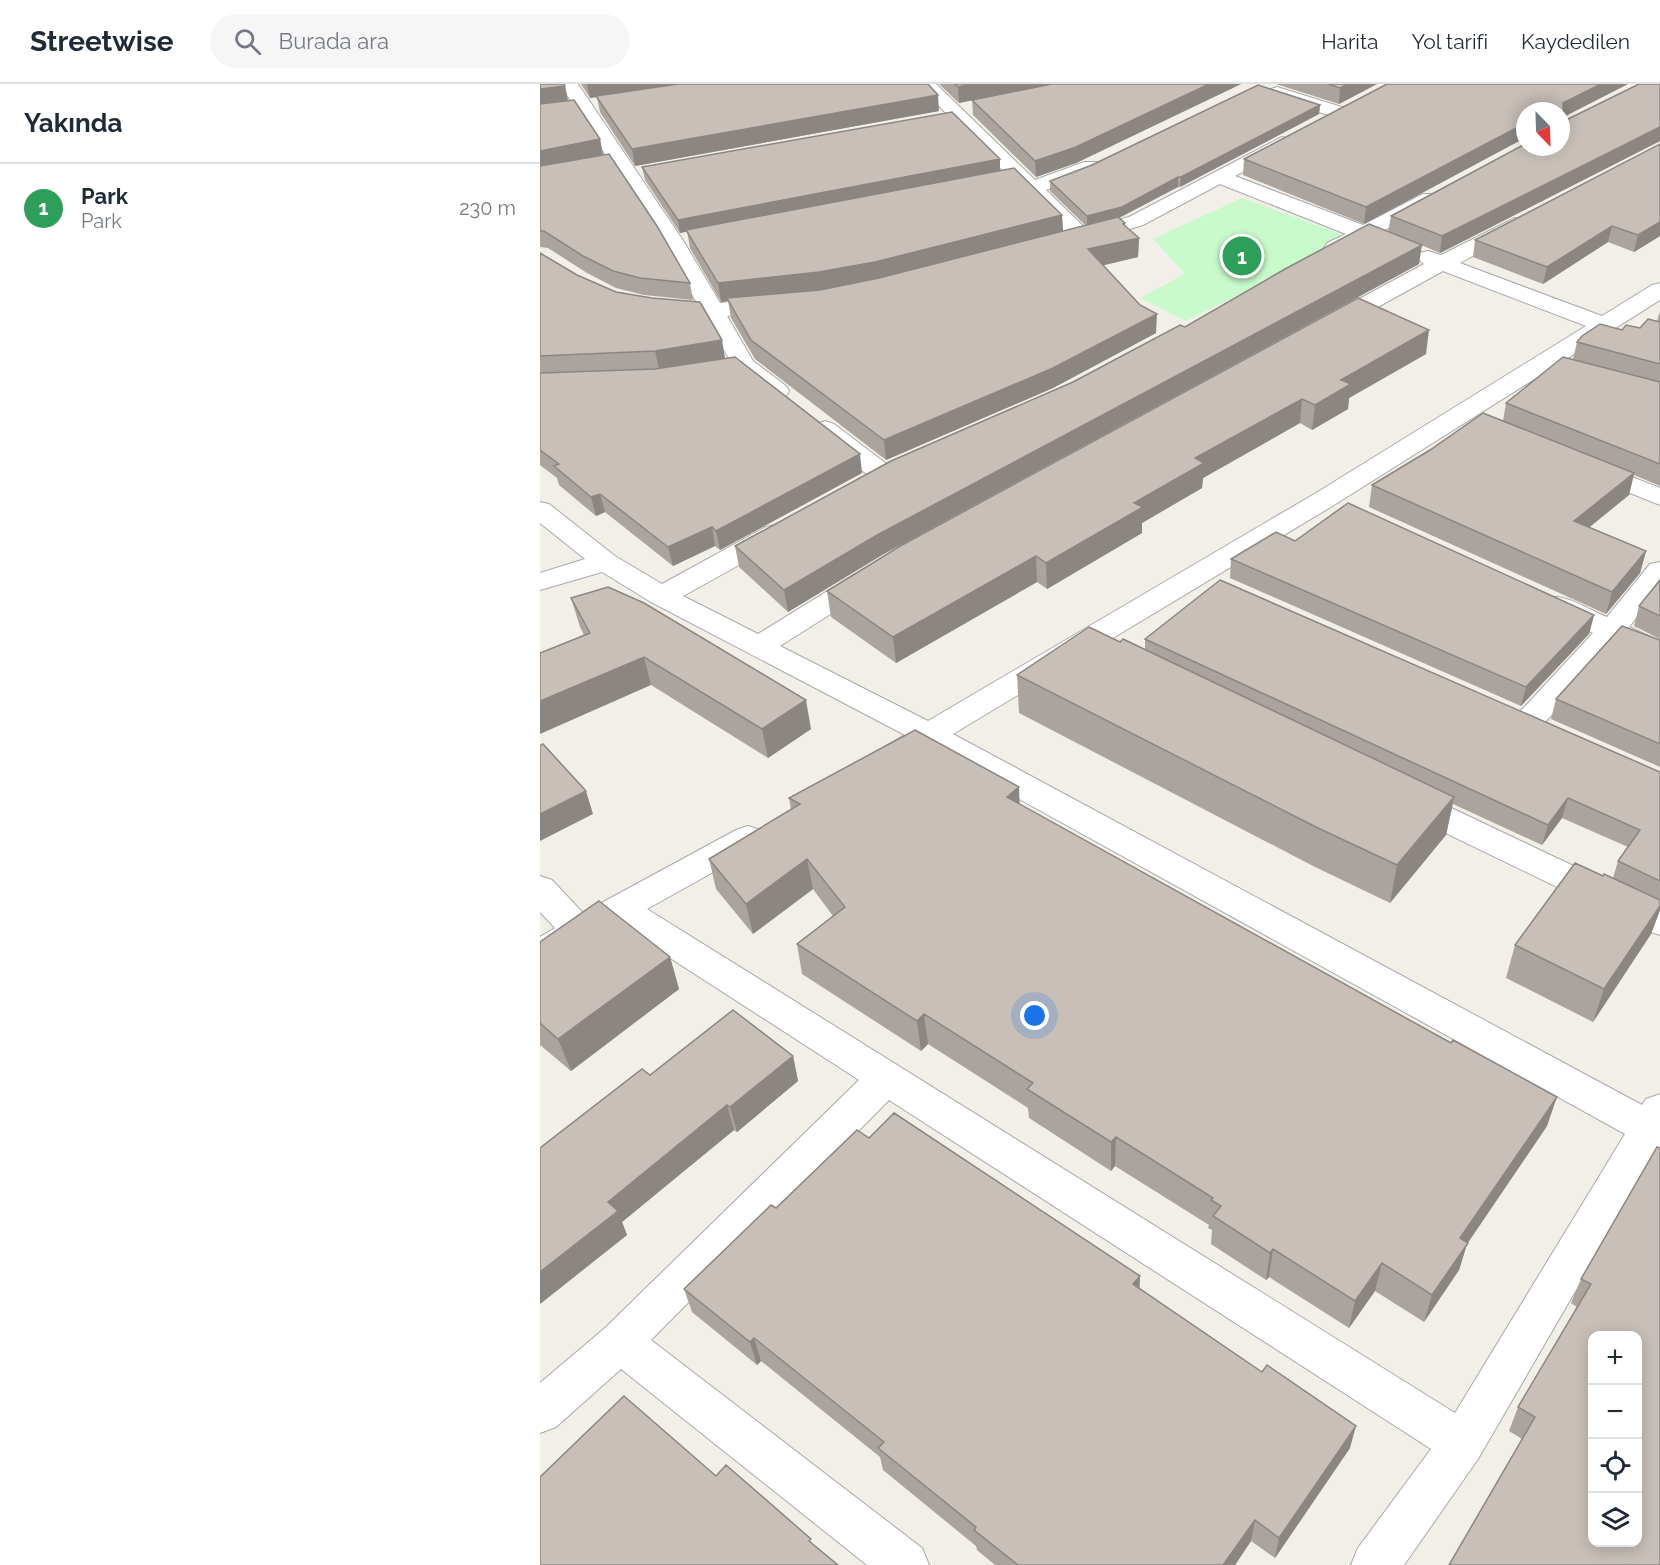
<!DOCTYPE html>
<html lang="tr">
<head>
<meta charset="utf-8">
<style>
  :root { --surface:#fff; --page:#f6f6f7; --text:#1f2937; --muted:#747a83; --line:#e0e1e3; --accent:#b45309 }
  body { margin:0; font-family:Raleway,sans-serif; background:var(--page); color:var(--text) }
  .controls { position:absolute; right:18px; bottom:18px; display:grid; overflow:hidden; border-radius:12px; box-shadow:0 3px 15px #0003 }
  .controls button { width:54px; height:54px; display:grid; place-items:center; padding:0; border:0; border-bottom:2px solid var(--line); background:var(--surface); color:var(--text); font:30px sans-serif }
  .compass { position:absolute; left:976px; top:18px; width:54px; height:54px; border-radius:50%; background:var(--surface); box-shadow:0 3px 15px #0003; rotate:157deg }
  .you { position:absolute; left:495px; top:932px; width:21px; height:21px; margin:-15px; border:4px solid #fff; border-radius:50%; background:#1a73e8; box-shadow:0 0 0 9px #1a73e833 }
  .badge { display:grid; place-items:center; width:39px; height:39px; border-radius:50%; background:var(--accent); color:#fff; font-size:20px; font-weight:700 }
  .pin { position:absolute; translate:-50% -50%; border:3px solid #fff; box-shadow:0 2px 6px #0006 }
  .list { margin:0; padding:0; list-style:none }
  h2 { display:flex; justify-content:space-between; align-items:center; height:78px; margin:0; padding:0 24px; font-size:26px }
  h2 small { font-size:20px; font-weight:400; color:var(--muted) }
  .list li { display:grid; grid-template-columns:39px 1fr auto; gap:18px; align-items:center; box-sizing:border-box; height:90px; padding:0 24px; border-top:2px solid var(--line) }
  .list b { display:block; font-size:22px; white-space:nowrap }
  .list p { margin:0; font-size:20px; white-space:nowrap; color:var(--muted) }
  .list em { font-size:20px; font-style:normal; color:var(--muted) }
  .icon { flex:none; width:33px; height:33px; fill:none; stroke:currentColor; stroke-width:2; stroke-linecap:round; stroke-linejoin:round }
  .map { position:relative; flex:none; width:1120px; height:1481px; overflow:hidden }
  header { display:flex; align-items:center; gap:36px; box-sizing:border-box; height:84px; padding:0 30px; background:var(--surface); border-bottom:2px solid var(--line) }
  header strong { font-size:28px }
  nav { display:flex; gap:33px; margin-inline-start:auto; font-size:21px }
  .search { width:420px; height:54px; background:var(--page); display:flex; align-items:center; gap:15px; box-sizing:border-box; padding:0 21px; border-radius:33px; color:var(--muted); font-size:22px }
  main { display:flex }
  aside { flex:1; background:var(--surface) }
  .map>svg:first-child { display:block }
  .park { fill:#c8facc }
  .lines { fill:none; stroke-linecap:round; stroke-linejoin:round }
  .minor-casing { stroke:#a9a9a9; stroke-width:2 }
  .minor { fill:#fff; fill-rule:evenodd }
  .wall { fill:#aba49e }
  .shaded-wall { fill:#8b8681 }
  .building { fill:#c7bfb8; stroke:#8b8681; stroke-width:1.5; fill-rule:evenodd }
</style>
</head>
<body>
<header>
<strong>Streetwise</strong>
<div class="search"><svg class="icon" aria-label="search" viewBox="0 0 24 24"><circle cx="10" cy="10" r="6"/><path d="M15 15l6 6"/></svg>Burada ara</div>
<nav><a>Harita</a><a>Yol tarifi</a><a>Kaydedilen</a></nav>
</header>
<main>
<aside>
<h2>Yakında<small></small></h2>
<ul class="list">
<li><span class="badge" style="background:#2e9e5b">1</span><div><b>Park</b><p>Park</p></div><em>230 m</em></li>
</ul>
</aside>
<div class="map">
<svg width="1120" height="1481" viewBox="0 0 1120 1481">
  <rect width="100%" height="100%" fill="#f2efe9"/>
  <!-- park -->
  <path class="park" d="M702,114L812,154L646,237L600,214L645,190L613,155Z"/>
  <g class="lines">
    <defs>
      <path id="minor" d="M20,0H38L144,158L180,219L235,213L243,215L246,220L243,225L187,232L213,277L246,302L249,307L246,312C210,321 179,258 165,233L114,228L111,223L114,218L122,216L157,219L122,158Z
        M377,0H396L495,96L544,78H558L561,82L558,86L506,106L546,145L589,133L742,53L749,55L752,59L749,63L695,92L823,141L883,110H897L900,114L897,118L841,148L848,154L845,159L837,160L825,157L803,169L795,170L787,169L784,164L787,159L806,150L680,100L603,141L542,159L534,158Z
        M737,3L805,24L807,28L805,32L798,34L731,13L728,9L731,5Z
        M975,134L982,136L985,140L982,144L920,179L1062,232L1112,201L1120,199V216L794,421L413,650L1102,1021L1106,1015L1120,1010V1066H1117L938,1375L864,1481H811L818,1464L891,1365L349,1016L111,1256L382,1464L389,1481H327L81,1285L16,1343L0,1349V1299L65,1244L319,996L79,841L13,879L0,883V853L15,844L0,828V792L12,796L43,829L196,746L208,742L220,746L225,754L220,762L107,825L915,1329L1085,1050L389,665C373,675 359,687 339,682L334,674L339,666L365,651L111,518L62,488L0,506V489L45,475L0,439V418L9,420L75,472L122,500L226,443L236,441L246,443L250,449L246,455L143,512L218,550L315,490L325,488L335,490L339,496L335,502L240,562L388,637L776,409L1046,242L903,187L796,246L788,248L780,246L776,241L780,236L884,180L877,174L880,169L888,167L901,171Z
        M285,337L294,340L352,384L356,390L352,396L343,398L334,396L276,350L272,345L276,340Z
        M1049,376L1120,404V421L1040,389L1036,384L1040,379Z
        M1120,478V504L1089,543L1120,557V577L1076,559L998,646L987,649L976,646L972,639L976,632L1053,549L1003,526L999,520L1003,514C1024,508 1047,525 1067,533L1110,480Z
        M870,707L882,710L1120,823V851L1108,847L858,726L854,718L858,710Z"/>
    </defs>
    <!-- minor casing -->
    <use href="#minor" class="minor-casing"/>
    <!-- minor -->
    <use href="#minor" class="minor"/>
  </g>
  <!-- wall -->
  <path class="wall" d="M0,0L25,2L28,17L60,55L63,71L150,199L153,216L104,211L76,204L47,189L8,164L0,163Z
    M41,0H388L399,27L95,82L60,28L57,13L50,14Z
    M399,0H701L536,79L496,93L433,31L432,16L419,19Z
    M736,0H837L799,20Z
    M1088,0L1024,33V37L1120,0V57L900,169L881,161L879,180L342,471L248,528L199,483L195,462L645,243L848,148L851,132L1021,63L985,27V57V56L979,57L824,140L703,91L704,75Z
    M780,21L779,30L640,103H638L579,133L585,139V142L599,154L598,173L563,181L616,249L513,304L346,376L215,275L191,234L188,217L181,218L150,164L147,147L140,149L105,96L102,83L460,87L522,131L523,147L545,141L510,107V97Z
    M1120,60V152L1094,168L1068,158L1003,200L933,173L935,156Z
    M0,169L37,191L185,274L121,284L322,389L180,466L175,462L133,482L65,428L56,432L19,401L17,394L0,381Z
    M1120,227V402L1094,391L1089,411L1048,443L1106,467L1100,489L1066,530L829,423L832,401L963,337L966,319L1033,275L1037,258L1082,246L1100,244L1117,237Z
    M886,270L809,314L808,325L772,346L760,339L663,394L662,404L602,439V449L507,505L497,498L356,579L291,533L287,507L362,461Z
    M755,457L1054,531L1049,550L981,622L690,494L691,475Z
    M1120,496V555L1094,542L1099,522Z
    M31,514L271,645L228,674L111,601L44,551L40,543Z
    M605,555L1120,688V826L1111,850L1053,938L966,894L975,861L1063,792L1073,794L1078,777L1088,763L1022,734L1002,761L913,720L906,751L850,819L773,782L479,629L477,591L580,558L605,566Z
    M1120,556V683L1011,635L1016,615Z
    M249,714L480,720L1007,1042L927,1160L919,1186L884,1238L835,1207L809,1244L729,1193L726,1196L671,1160L672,1146L668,1144L669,1141L575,1082L571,1087L489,1034L488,1024L388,960L381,967L262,890L257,860L293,832L273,805L213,850L176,805L169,775L251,725Z
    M0,858L130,873L139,905L31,987L0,961Z
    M253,972L258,997L197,1048L194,1046L82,1138L87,1151L0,1220V1064L110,991Z
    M329,1054L600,1192L599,1204L810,1364L735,1474L711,1457L695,1481H455L437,1466L436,1462L343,1386L340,1373L221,1277L217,1281L152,1228L144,1205L236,1124Z
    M1120,1064V1481L982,1355L969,1347L978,1323L1037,1223L1031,1219L1041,1195Z"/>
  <!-- shaded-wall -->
  <path class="shaded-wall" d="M47,0H144L50,14Z
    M433,0H514L419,19L418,3Z
    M669,0H701L536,79L496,93L495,77Z
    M808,0H837L799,20L800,4Z
    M1061,0H1088L1021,34L1023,19Z
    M25,2L28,17L0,21V5Z
    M398,11L399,27L95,82L92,65Z
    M780,21L779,30L640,103L641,93Z
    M985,40V56L979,57L824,140L826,123L982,41Z
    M1120,43V57L900,169L902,152Z
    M60,55L63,71L0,84V67Z
    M460,75V88L140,149L138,136Z
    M638,93V103L581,133L547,142V132Z
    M522,131L523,149L337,196L282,207L187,214L188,217L181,218L178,199Z
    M1120,138V152L1094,168L1098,151Z
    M585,139V157L599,154L598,173L548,185V165L583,140Z
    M1072,142L1068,158L1003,200L1007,183Z
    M882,161L879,180L342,471L248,528L244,506L339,450Z
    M617,230L616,249L513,304L346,376L344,356Z
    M889,246L886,270L809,314L808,325L772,346L775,321L801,296Z
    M182,256L185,274L119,285L115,267Z
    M762,315L760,339L663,394L662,404L602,439V449L507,505L506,479L594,419L655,374Z
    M320,370L322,389L180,466L176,447Z
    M1094,389L1089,411L1029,460L1034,437Z
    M60,410L65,428L56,432L51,413Z
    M172,443L175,462L133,482L128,463Z
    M1106,467L1100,489L1066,530L1072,508Z
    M496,472L497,498L356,579L353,553Z
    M1054,531L1049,550L981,622L986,603Z
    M104,573L111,601L0,650V617Z
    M266,616L271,645L228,674L222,645Z
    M479,703L480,733L467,713Z
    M46,707L53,730L0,757V730Z
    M914,713L906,751L850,819L857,781Z
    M1028,714L1022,734L1002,761L1008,741Z
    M267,775L273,805L213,850L206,820Z
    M1120,822V826L1111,850L1053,938L1064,905Z
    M130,873L139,905L31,987L18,955Z
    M384,930L388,960L381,967L377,937Z
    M253,972L258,997L197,1048L190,1023Z
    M1017,1013L1007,1042L927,1160L919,1186L884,1238L892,1211L920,1154Z
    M187,1021L194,1046L82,1138L87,1151L0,1220V1188L68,1118Z
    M576,1053L575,1082L571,1087V1058Z
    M733,1165L729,1193L726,1196L730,1169Z
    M842,1179L835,1207L809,1244L815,1217Z
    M600,1192L599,1216L593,1200Z
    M214,1254L221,1277L217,1281L210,1258Z
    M816,1342L810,1364L735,1474L739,1454Z
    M715,1436L711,1457L695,1481H683Z"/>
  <!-- building -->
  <path class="building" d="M0,0H24L25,2L0,5Z
    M138,0H388L398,11L92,65L56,12Z
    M415,0H433L418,3Z
    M512,0H669L536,63L495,77L432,16Z
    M788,0H808L800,4Z
    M847,0H1061L1023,19L1024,37L1099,0H1120V43L902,152L851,132L985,60V63H1021V27H985V40L982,41L826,123L704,75Z
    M718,1L780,21L641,93H638L582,123L547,132L510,97L552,81Z
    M34,16L60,55L0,67V20Z
    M412,28L460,75L138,136L102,83Z
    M1120,60V138L1098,151L1072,142L1007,183L935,156Z
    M69,70L117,142L150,199L100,194L73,187L43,172L4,147H0V82Z
    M474,84L522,131L335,178L279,188L178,199L146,146Z
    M578,133L585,139L583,140L599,154L548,165L600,221L617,230L513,284L344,356L211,256L187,214L280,206L339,194Z
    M829,140L882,161L339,450L244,506L195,462L351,377L533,298L640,241L645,243L745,185Z
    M0,169L37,191L76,208L112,214L160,218L182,256L115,267L0,272Z
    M818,214L889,246L801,296L811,300L775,321L762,315L655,374L664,379L594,419L603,423L506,479L496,472L353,553L287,507L362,461Z
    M1108,235L1120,238V280L1037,258L1042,252L1060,240L1082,246L1086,241L1100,244Z
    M195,273L320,370L176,447L172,443L128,463L60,410L51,413L14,382L19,380L0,366V289L115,285Z
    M1023,273L1120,298V380L966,319Z
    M943,329L1094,389L1034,437L1106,467L1072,508L832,401L890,366Z
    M808,419L1054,531L986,603L691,475L736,448L755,457Z
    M680,496L1120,688V797L1078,777L1100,746L1028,714L1008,741L605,555Z
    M1120,496V532L1099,522Z
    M68,503L104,519L266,616L222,645L104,573L0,617V569L50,549L31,514Z
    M1082,542L1120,556V660L1016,615Z
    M549,543L580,558L583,555L914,713L857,781L778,744L477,591Z
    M375,646L479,703L467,713L911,959L913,956L1017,1013L920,1154L928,1159L892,1211L842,1179L815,1217L733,1165L730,1169L673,1132L681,1122L671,1116L673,1114L576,1053L571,1058L487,1005L493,999L384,930L377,937L257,860L305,823L267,775L206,820L169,775L260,720L249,714Z
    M3,660L46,707L0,730V662Z
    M1035,779L1063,792L1064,790L1120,816V822L1064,905L975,861Z
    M59,817L130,873L18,955L0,939V858Z
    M193,926L253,972L190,1023L187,1021L68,1118L78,1127L0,1188V1064L102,985L110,991Z
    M354,1029L600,1192L593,1200L722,1288L727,1281L816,1342L739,1454L715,1436L683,1481H478L434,1446L436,1443L338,1364L344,1358L214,1254L210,1258L144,1205L231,1121L236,1124L317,1046L329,1054Z
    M1117,1063L1120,1064V1481H909L995,1333L978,1323L1051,1200L1041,1195ZM1053,1251H1098V1458H1053Z
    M84,1312L176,1392L186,1381L271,1455L269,1457L298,1481H0V1393Z"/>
</svg>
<div class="controls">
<button>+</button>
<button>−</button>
<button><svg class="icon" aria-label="locate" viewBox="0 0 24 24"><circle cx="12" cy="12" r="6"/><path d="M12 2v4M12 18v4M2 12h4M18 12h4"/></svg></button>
<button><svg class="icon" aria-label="layers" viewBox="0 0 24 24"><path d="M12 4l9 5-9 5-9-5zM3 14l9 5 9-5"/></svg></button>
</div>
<svg class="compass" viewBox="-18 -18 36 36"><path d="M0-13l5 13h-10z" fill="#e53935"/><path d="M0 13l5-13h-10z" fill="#747a83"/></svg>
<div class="you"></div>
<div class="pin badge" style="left:702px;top:172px;background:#2e9e5b">1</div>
</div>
</main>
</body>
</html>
